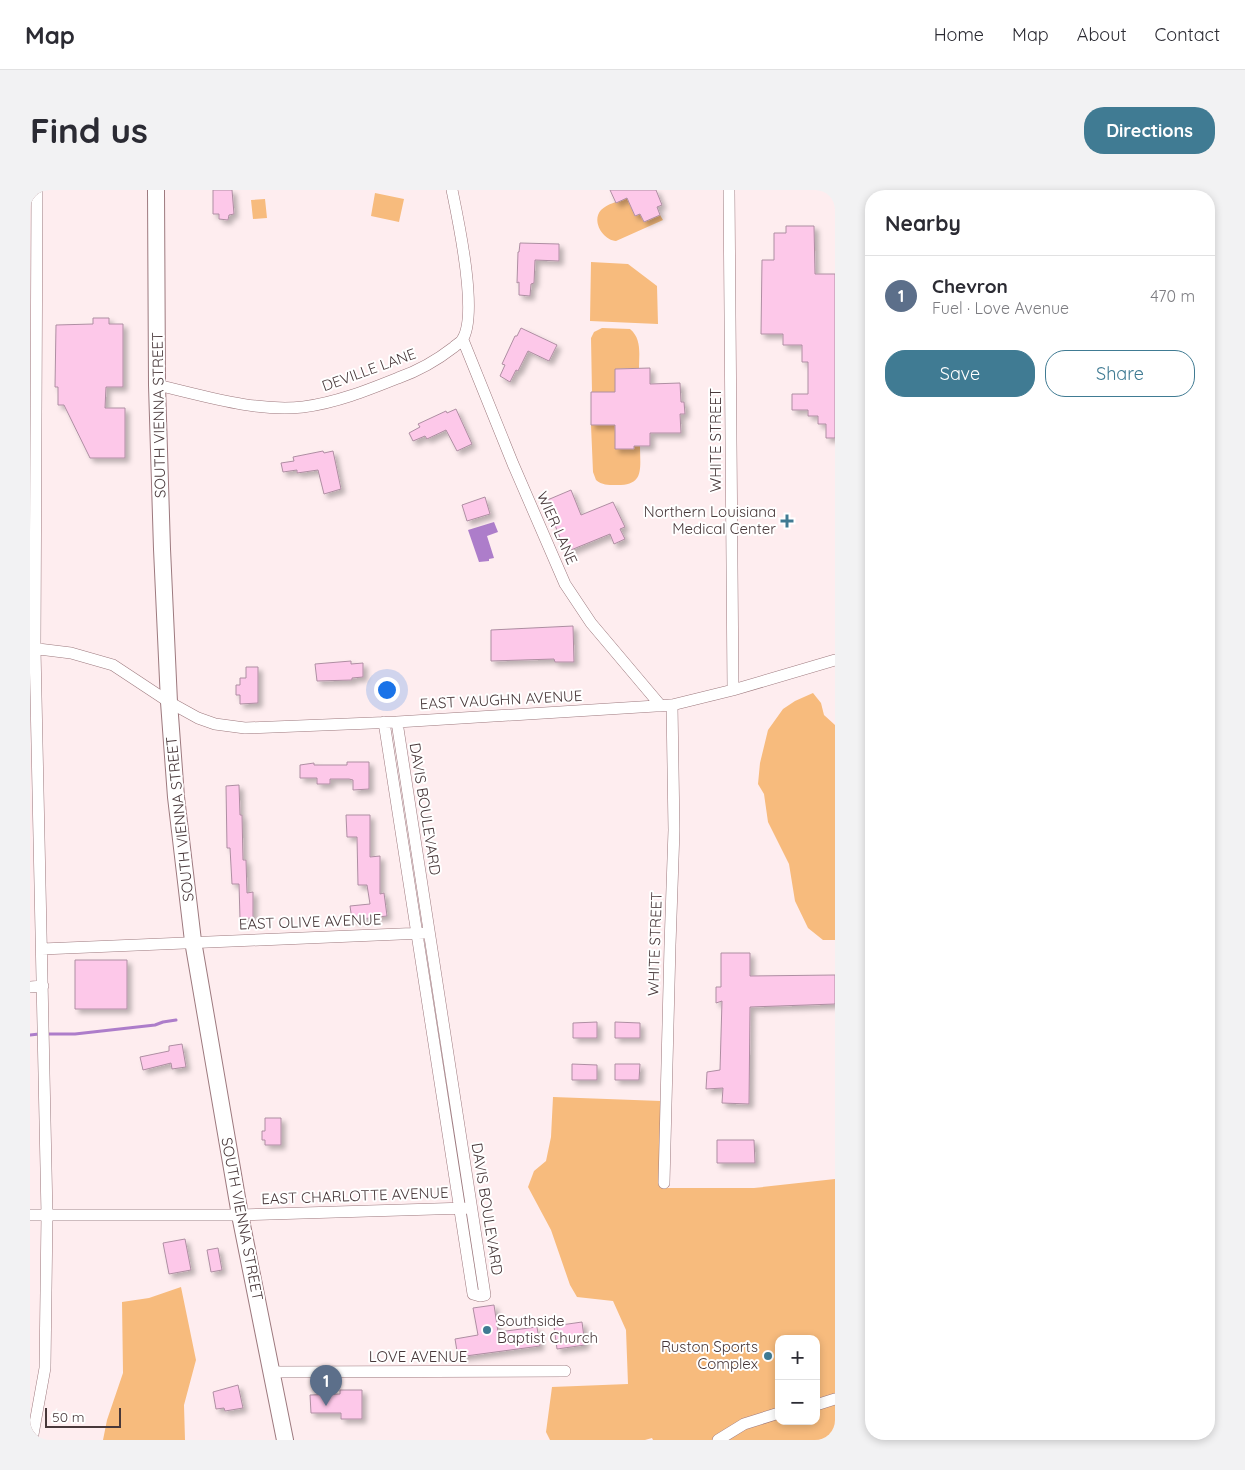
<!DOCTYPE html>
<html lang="en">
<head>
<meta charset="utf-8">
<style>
  :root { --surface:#fff; --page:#f2f2f3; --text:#2b2b33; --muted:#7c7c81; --line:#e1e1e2; --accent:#407b93 }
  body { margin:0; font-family:Quicksand,sans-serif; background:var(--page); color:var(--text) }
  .controls { position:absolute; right:15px; bottom:15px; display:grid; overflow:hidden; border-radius:10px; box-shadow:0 2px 8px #0003 }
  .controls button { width:45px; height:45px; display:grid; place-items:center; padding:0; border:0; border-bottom:1px solid var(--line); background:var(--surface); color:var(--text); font:25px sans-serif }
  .scale { position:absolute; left:15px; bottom:12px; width:76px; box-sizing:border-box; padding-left:5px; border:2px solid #48383a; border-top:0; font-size:14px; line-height:18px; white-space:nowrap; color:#48383a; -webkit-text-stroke:4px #fff; paint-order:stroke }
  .you { position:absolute; left:356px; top:499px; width:18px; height:18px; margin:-12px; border:4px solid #fff; border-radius:50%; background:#1a73e8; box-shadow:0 0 0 8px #1a73e833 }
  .badge { display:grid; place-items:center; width:32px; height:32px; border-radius:50%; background:var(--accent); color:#fff; font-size:16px; font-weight:700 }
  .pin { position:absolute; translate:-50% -41px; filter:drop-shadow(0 1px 2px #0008) }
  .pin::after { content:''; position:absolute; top:26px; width:18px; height:15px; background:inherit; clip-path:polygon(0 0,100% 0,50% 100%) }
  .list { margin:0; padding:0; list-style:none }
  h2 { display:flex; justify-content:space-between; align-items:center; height:65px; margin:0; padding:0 20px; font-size:21px }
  h2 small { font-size:16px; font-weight:400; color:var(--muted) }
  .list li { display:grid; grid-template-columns:32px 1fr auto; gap:15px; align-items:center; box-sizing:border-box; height:80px; padding:0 20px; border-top:1px solid var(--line) }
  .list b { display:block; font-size:19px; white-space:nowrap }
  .list p { margin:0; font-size:16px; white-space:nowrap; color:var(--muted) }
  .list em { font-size:16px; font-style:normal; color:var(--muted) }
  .actions { display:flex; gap:10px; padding:15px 20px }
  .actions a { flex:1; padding:11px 0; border:1px solid var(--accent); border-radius:20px; text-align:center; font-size:18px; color:var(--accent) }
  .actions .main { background:var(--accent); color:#fff }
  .map { position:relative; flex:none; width:805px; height:1250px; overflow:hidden; border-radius:20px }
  header { display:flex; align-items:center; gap:30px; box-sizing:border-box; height:70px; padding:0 25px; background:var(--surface); border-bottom:1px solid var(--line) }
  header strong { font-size:24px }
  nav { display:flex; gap:28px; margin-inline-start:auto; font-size:18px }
  .intro { display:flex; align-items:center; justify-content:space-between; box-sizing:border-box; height:120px; padding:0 30px }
  h1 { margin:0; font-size:35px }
  .button { padding:12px 22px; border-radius:20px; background:var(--accent); color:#fff; font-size:18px; font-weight:700 }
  main { display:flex; gap:30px; padding:0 30px }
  aside { flex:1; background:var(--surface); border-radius:20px; box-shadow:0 2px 8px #0003 }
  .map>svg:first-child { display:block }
  .green { fill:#f7bb7d; fill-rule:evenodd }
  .water { fill:#ad7dca }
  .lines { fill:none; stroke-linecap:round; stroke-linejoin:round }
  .stream { stroke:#ad7dca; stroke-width:3 }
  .building { fill:#fdc8e9; stroke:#ae8ea2; filter:url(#shadow) }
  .minor-casing { stroke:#9d797e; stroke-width:12 }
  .highway-casing { stroke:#9d797e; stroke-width:18 }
  .minor { stroke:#fff; stroke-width:11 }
  .highway { stroke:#fff; stroke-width:16 }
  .poi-dot { fill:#407b93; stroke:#fff; stroke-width:2 }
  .labels { text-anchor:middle; stroke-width:4; stroke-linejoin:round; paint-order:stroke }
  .street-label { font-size:15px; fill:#48383a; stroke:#fff }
  .poi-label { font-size:15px; fill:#48383a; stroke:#fff; text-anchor:end }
</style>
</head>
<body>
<header>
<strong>Map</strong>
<nav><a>Home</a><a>Map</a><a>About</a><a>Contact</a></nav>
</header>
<div class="intro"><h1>Find us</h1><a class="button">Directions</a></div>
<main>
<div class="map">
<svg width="805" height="1250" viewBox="0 0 805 1250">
  <defs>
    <filter id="shadow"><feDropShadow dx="4" dy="4" stdDeviation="2.5" flood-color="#0004"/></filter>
  </defs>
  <rect width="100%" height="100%" fill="#feedef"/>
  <!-- green -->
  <path class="green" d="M345,3L374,9L369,32L341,26Z
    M597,8L605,26L610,24L614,32L630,25L633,30L586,51C573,50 561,31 571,20C577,14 589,11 597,8Z
    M235,9L237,28L223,29L221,10Z
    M561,72L598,74L627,96L628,134L560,131Z
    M572,138L600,139C612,149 609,164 609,178L585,179V202H562L561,148L564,142Z
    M561,235H585L604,256H610C610,279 615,296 585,295C578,295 572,295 566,290L563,282Z
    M783,503L791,513L794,525L805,535V750H793L778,738L765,711L759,674L738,632L734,604L728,594L730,573L738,540L753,519L765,511Z
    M523,907L631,911L630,998H724L805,989V1250H623L622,1248L615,1250H520L516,1242L522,1197L598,1194L596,1140L583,1111L547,1107L540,1095L521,1040L498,997L504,981L516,971L521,947ZM749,1149H786V1231H749Z
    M151,1097L166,1170L154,1215L155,1250H73L77,1230L93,1183L92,1112L119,1108Z"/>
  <!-- water -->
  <path class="water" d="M464,332L468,342L457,346L464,368L459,369V371L449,372L438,340Z"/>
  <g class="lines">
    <!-- stream -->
    <path class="stream" d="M19,844H45L125,835L133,832L146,830
      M0,845L9,844"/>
  </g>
  <!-- building -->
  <path class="building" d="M183,0H202L204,24L199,25L198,30L189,29V24H183Z
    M580,0H626L632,15L627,17L630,25L614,32L610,24L605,26L597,8L586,13Z
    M756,36H784L785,84H805V248H796V234H788V226H778V220H762V204H778V172H772V155H753V144H731L732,70H744V43H756Z
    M490,53L529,54V71L505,70L504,93L501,94L500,106L489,105V92L487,93L488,62H489Z
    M63,128H79V134H93V197H76L75,218H95V268H60L34,215H28V197H25L26,135L63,134Z
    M491,138L527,155L519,171L498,161L488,181L486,180L480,192L470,186L475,175L472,174L485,146H487Z
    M620,178V194L650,193L651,212H654L655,224H650L651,243H620V256H604V259H585V235H561V202H585V179Z
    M426,219L442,254L427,261L416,240L397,249L395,246L383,251L379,243L390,237L388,234L416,221L417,223Z
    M293,261L294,263L303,261L311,299L294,304L288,280L267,283V280L253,282L251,273L264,271L263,267Z
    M541,300L551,325L583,312L595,337L590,339L595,349L584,354L580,344L536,362L515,311Z
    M455,307L460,324L437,331L432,315Z
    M543,436L544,472H525L524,469L461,471V440Z
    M321,471V474L333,473V487L322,488V490L287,491L285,474Z
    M216,477H228V513L210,514V505H206V495H210V488H216Z
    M317,572H339V599L323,600V590L319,589H300V594H287V588H270V575L284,573V575H317Z
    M209,595L210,625H212L213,670H216L217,703L223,702V728L210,729L209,694H202L200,658H197L196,596Z
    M316,625H340V667L350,666V704L354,703L357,726L322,730L320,716L340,714L337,695H328L327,647H317Z
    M691,763H720V786L805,785V814L720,817L719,914L692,913L693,898L676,899L677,882L690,880L692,811L686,813V797H691Z
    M45,770H97V819H45Z
    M567,832V848H543V833Z
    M585,832L610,833V848H585Z
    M152,854L156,877L142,879L141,873L113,880L110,867L139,861V856Z
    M542,874L567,875V890H542Z
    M585,874H610L609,890H585Z
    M235,928H251V955H235V950H232V941H235Z
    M687,950H724L725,973H687Z
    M155,1049L161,1080L139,1084L133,1053Z
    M188,1058L192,1080L181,1082L177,1060Z
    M464,1115L468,1142L507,1137L510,1156L428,1167L425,1149L448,1145L443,1118Z
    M552,1132L555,1155L527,1159L524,1136Z
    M208,1195L213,1218L195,1221L194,1218L186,1219L183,1202Z
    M310,1200H332V1229H311V1223H281L280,1205L310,1204Z"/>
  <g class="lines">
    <defs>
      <path id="minor" d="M699,0L703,500
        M433,150L483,274L535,394L561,433L631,516
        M127,195C175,206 225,222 273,217C306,213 338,200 368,188C388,181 406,171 424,157C426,155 431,152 432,150C449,126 428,29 422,0
        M0,458L41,463L83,475L139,512L168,528L185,534L215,538L367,532L642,515L703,500L805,470
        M354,532L443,1104L450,1106L455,1105L367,532
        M12,759L394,743
        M0,797L13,796
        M634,993L640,755L644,640L642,515
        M0,1025H210L437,1018
        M241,1182L535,1181
        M786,1215L805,1209
        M2,1250L15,1178L17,1025L5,459L7,0
        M688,1250L714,1234L749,1223"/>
      <path id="highway" d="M126,0L127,195L132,359L139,512L146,607L163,751L210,1025L255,1250"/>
    </defs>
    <!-- minor casing -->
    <use href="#minor" class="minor-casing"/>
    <!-- highway casing -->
    <use href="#highway" class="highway-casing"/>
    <!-- minor -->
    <use href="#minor" class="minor"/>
    <!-- highway -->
    <use href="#highway" class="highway"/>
  </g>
  <!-- markers -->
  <g class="poi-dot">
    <path d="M754.5 323.5h5v5h5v5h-5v5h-5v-5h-5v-5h5z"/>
    <circle cx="457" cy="1140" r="5"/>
    <circle cx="738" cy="1166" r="5"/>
  </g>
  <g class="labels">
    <!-- street labels -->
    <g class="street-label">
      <text transform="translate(339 180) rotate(-20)" y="5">DEVILLE LANE</text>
      <text transform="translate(129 225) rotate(-91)" y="5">SOUTH VIENNA STREET</text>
      <text transform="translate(686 250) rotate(-90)" y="5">WHITE STREET</text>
      <text transform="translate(527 338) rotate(66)" y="5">WIER LANE</text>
      <text transform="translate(471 510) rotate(-3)" y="5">EAST VAUGHN AVENUE</text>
      <text transform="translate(395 619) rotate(81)" y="5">DAVIS BOULEVARD</text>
      <text transform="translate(150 629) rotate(-96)" y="5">SOUTH VIENNA STREET</text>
      <text transform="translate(280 732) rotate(-2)" y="5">EAST OLIVE AVENUE</text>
      <text transform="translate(625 754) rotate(-88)" y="5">WHITE STREET</text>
      <text transform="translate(325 1006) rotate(-2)" y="5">EAST CHARLOTTE AVENUE</text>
      <text transform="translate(457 1019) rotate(81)" y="5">DAVIS BOULEVARD</text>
      <text transform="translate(212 1029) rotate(79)" y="5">SOUTH VIENNA STREET</text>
      <text x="388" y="1172">LOVE AVENUE</text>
    </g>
    <!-- poi labels -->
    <g class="poi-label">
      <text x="746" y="327">Northern Louisiana<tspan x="746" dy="17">Medical Center</tspan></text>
      <text x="467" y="1136" text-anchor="start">Southside<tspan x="467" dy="17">Baptist Church</tspan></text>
      <text x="728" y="1162">Ruston Sports<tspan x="728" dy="17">Complex</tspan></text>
    </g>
  </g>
</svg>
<div class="controls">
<button>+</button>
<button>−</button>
</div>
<div class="scale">50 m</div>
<div class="you"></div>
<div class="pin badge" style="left:296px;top:1216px;background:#5c6f8a">1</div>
</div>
<aside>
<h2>Nearby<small></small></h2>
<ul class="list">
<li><span class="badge" style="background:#5c6f8a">1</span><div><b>Chevron</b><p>Fuel · Love Avenue</p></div><em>470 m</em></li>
</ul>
<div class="actions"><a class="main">Save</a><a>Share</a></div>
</aside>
</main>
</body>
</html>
